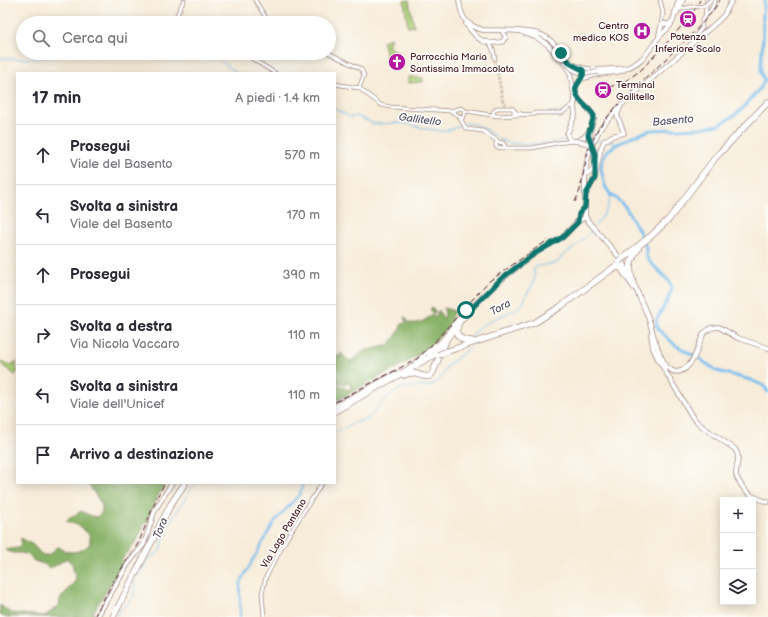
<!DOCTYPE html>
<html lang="it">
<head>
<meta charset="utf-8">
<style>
  :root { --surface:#fff; --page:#f7f7f7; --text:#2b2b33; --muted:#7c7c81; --line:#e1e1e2 }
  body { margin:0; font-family:"Balsamiq Sans",sans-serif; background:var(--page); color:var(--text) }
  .controls { position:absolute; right:12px; bottom:12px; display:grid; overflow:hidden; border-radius:0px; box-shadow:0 2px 10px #0003 }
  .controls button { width:36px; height:36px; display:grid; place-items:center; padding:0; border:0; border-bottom:1px solid var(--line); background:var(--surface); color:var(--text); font:20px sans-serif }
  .stop { position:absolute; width:12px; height:12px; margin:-9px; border:3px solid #0f766e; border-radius:50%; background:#fff }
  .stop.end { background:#0f766e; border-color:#fff; box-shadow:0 1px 4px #0008 }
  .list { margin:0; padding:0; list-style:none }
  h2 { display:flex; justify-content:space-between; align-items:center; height:52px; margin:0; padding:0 16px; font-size:17px }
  h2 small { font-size:13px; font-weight:400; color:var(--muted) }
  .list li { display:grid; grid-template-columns:26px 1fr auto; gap:12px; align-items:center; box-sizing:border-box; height:60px; padding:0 16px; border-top:1px solid var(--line) }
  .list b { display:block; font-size:15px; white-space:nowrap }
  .list p { margin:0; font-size:13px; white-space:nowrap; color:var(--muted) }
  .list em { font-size:13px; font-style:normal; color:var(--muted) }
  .icon { flex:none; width:22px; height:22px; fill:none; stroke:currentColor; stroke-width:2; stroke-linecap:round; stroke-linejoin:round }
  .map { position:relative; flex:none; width:768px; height:617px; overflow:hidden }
  .search { position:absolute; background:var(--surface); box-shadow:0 2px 10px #0003; left:16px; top:16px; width:320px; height:44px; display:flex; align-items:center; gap:10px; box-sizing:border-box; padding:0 14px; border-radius:22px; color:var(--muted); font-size:15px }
  .panel { position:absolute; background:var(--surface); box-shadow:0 2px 10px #0003; left:16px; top:72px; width:320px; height:412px; border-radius:0px }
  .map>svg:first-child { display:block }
  .green { fill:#abcf78; stroke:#7a7752 }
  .forest { fill:#88b268; stroke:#69684a }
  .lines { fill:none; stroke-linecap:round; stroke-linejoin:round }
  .stream { stroke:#75bced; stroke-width:1 }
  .canal { stroke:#75bced; stroke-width:2 }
  .river { stroke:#75bced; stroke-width:3 }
  .minor-tunnel { stroke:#d4c3b6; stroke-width:3; stroke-dasharray:3 1.5; stroke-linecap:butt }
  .minor-casing { stroke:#a08682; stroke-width:4.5 }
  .major-casing { stroke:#a08682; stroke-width:5.5 }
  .highway-casing { stroke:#a08682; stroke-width:7 }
  .minor { stroke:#fff; stroke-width:3 }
  .major { stroke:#fff; stroke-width:4 }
  .highway { stroke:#fff; stroke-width:5.5 }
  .rail { stroke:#4a1f2b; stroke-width:1; stroke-dasharray:6 3; stroke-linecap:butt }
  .minor-bridge-casing { stroke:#a08682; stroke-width:4.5; stroke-linecap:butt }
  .major-bridge-casing { stroke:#a08682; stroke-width:5.5; stroke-linecap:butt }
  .highway-bridge-casing { stroke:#a08682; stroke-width:7; stroke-linecap:butt }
  .minor-bridge { stroke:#fff; stroke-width:3 }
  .major-bridge { stroke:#fff; stroke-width:4 }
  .highway-bridge { stroke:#fff; stroke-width:5.5 }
  .route { stroke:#0f766e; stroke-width:5 }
  .labels { text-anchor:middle; stroke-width:3.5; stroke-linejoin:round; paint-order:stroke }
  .poi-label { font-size:10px; fill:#4a1f2b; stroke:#fdfcf7; text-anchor:start }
  .street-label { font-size:10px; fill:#4a1f2b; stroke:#fdfcf7 }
  .water-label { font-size:11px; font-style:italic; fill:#59566f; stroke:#fdfcf7 }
</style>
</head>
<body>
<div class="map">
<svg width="768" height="617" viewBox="0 0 768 617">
  <rect width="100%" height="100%" fill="#fdfcf7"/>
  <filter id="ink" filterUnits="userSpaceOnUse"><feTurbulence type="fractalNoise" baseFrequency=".025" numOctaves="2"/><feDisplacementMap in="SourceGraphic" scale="8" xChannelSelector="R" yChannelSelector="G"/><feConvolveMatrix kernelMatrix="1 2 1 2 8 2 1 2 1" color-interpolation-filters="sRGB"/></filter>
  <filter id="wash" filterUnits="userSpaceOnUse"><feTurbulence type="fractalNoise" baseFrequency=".012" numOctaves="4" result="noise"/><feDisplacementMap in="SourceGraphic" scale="16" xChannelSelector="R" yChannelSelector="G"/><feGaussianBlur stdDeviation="0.9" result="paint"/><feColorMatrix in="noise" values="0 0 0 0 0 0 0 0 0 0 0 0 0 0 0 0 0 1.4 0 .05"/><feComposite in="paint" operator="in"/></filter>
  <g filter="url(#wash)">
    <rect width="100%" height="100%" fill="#f7ecd9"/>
    <!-- green -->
    <path class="green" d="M409,0L414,26L408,27L404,1Z
      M391,38L388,46L398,52L386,55L382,41Z
      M408,77H415V79L416,78H423V82L408,83Z
      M0,361L11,366L13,363L16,362L17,373L15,375L0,363Z"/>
    <!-- forest -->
    <path class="forest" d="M432,307L436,313L435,312L432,314L434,318L436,315H438L437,313L439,310L443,319L445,317L444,308L454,311L451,317L453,321L431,346H429C413,360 396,369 377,378L375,380L338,400L337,398L335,401V376C338,384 341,388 350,390L351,385L347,383L345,385L341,382L340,383C333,375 335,364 335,353L339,358L341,353L348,360L351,361L364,351L389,345L400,330L401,325L406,322L404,317H405L408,320L407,322C416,326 428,320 433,313L430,309Z
      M88,483H165L157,498L146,524L145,523L137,540L123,558L121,559L124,562L122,566L120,565L121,567L94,611L93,615L94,617H4L0,614V605L11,613L45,616L59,606L60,599L76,580L72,563L67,558L55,566L49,568L44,564L34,561C32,560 32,557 30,556C22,550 13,556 5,550L18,548L21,545V538L33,545L42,555H49L56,548L59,547C68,555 83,553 90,543V536L80,526L66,521L81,511L91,516L97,517L102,512V505Z"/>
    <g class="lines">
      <!-- stream -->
      <path class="stream" d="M207,53L218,59L237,73
        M0,58C22,60 44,60 65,53
        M335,109L350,117L357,116L374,124L399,123L409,124L426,129L442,131L453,129L462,124
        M465,123C474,123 483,127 490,133C493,135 495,137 498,139C519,149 545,142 568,140
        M595,141H602
        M607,141L619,144
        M595,226C604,214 609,210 610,194
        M472,339C471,323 513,315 523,303C525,300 525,298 527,294C529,290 532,286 534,281C535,277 534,272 534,268L538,266L557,263L562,256L575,247L593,229
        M335,433L354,423L368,419L388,396L403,387L431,386L442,377L447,366L473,345
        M116,616L120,611L134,596L135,580L149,559L161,550L165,532L172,518L181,506L191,488L196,483"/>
      <!-- canal -->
      <path class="canal" d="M240,617V586L241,581L275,521L300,494L303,483"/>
      <!-- river -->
      <path class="river" d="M765,0L763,13V38L761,63V72L764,80L761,87L742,109L735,115L719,125L701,128L651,130L634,136L616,145L607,151L602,160L601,169L605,186L610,194L618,200L626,208L639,231L646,247V256L649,261L669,281L672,288L668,299L657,319L656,324L658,329L675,345L700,359L717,371L751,380L764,386L768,392"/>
    </g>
  </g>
  <g filter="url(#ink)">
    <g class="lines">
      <!-- minor-tunnel -->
      <path class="minor-tunnel" d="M495,59L503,102L505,105"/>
      <defs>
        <path id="minor" d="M255,0L266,18L274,23
          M660,0L663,12L661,26
          M678,7L681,9L691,7
          M705,16L707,0
          M180,23L174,21L184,0
          M488,42C493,47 494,52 495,59
          M694,42V38L702,28V20L711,10L715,0
          M243,53L275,73
          M329,53L361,69L364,75L359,88
          M335,84L359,88L381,105L391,107L451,111L461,108L466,111L498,116L535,114
          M451,111L459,116L466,129L483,131L499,142
          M514,111L517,113L522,114
          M535,113H562L574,104
          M494,115L493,112L497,108H512L514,110V113
          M461,120L465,114L464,110
          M503,148H532L557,143L573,141
          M503,148L496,147V143L499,142L503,143L506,148
          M264,617L262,593L266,577L288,536L322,483"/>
        <path id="major" d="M459,0C461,17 465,25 483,30C496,30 533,30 544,36C553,40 559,50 565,57C578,74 606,70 626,68
          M676,14L679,9L683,0
          M466,24C477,39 482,45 502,42L506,37L502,31
          M522,32L536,37L548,45L566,66L570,73L575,100L574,106L575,115L567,134L569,139L573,141C585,141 591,129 594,119C592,106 573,103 576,87C577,82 582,79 584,74L581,68
          M659,35L662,24H669L672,21
          M624,69C645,62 648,50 661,35C665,31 670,27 673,21C675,14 676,7 679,0
          M581,79L598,74L617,72L624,70
          M594,150L595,166
          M585,176L592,171L595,165
          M587,192L594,180L601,148L604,141L612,136L624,133L617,115L620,108
          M585,216L588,221L620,258L630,277
          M578,221L579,215L585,207
          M635,286C639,297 644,307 648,317C653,329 662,387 686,368C696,360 698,344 704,333L711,328L719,327L738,338L768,348
          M471,306H473L502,279L534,254L563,237L577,222L584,218L585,216V176L587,161L591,147L600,129L619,107L717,22L724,15L732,0
          M453,325L465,311
          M651,334L653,348L658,359L693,418L704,428L735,449C741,458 736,464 736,474C736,477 738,480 740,483C747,495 755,498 768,502
          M415,363L435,345
          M335,406L395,374
          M97,617L128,564L144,544L155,510L172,483"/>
        <path id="highway" d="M624,257L651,236L669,219L715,158L768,102
          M613,269L618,267L621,268L635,288
          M633,283C629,270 629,260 638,249
          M458,325C453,336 462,341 472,341
          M445,352L534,323L560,307L620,263
          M430,355L473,306
          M404,375C416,369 420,379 430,376L433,372L447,338L453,330
          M335,411L439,352
          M113,617L171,504L185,483"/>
      </defs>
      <!-- minor casing -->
      <use href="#minor" class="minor-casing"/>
      <!-- major casing -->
      <use href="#major" class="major-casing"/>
      <!-- highway casing -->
      <use href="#highway" class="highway-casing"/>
      <!-- minor -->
      <use href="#minor" class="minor"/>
      <!-- major -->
      <use href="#major" class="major"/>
      <!-- highway -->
      <use href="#highway" class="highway"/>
      <!-- rail -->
      <path class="rail" d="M600,91L627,80L641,70L674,35L694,11L700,0
        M575,202L580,190L588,151L598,129L616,107L696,30L712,12L720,0
        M335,402L417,359L431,346L488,282L548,240
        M94,617L114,580L139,542L157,497L165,483"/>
      <defs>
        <path id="minor-bridge" d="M691,7L704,6L710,1"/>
        <path id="major-bridge" d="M556,50C571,68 572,76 598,72
          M591,127L589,137L594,150
          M576,141L587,143L592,147"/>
        <path id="highway-bridge" d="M619,261L624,257
          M438,355L445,352"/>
      </defs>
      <!-- minor-bridge casing -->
      <use href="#minor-bridge" class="minor-bridge-casing"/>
      <!-- major-bridge casing -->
      <use href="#major-bridge" class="major-bridge-casing"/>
      <!-- highway-bridge casing -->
      <use href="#highway-bridge" class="highway-bridge-casing"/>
      <!-- minor-bridge -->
      <use href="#minor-bridge" class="minor-bridge"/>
      <!-- major-bridge -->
      <use href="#major-bridge" class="major-bridge"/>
      <!-- highway-bridge -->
      <use href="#highway-bridge" class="highway-bridge"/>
    </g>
  </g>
  <g class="lines" filter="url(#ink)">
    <!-- route -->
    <path class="route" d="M466,310L474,306L501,279L534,254L563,237L578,222L579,214L585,207L586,194L595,178V154L588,135L594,116C590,107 579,104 576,93C573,83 586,79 583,70L571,64L561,53"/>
  </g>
  <!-- icons -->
  <defs>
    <symbol id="station-disc" viewBox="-11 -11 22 22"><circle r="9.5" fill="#b5179e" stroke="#fdfcf7"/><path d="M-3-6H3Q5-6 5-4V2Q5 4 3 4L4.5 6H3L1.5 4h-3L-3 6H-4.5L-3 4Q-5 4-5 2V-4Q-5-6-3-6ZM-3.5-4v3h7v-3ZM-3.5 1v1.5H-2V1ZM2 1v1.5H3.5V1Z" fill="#fff"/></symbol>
    <symbol id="hospital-disc" viewBox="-11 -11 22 22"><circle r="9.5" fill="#b5179e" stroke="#fdfcf7"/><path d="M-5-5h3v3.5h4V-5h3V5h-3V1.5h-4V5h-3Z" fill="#fff"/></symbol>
    <symbol id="church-disc" viewBox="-11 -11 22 22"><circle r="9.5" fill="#b5179e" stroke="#fdfcf7"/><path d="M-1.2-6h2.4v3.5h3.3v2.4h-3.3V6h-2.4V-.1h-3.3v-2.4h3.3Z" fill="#fff"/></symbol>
  </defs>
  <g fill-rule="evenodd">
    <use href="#station-disc" x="678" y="9" width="20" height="20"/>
    <use href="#hospital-disc" x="632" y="21" width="20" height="20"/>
    <use href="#church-disc" x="387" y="52" width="20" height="20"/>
    <use href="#station-disc" x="593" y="80" width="20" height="20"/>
  </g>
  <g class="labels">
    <!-- poi labels -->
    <g class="poi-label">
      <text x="629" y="29" text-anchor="end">Centro<tspan x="629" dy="12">medico KOS</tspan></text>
      <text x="688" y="40" text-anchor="middle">Potenza<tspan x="688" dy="12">Inferiore Scalo</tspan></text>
      <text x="410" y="60">Parrocchia Maria<tspan x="410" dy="12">Santissima Immacolata</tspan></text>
      <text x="616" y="88">Terminal<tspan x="616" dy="12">Gallitello</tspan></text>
    </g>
    <!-- street labels -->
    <g class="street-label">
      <text transform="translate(283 533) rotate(-59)" y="4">Via Lago Pantano</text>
    </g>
    <!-- water labels -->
    <g class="water-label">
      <text transform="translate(420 119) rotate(7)" y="4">Gallitello</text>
      <text transform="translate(673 120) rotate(-5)" y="4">Basento</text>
      <text transform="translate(500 307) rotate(-29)" y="4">Tora</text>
      <text transform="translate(160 528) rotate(-69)" y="4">Tora</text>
    </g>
  </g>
</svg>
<div class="controls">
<button>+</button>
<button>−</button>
<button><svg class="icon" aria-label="layers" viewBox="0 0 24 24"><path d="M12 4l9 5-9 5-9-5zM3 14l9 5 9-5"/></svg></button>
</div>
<div class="stop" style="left:466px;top:310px"></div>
<div class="stop end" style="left:561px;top:53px"></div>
<div class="search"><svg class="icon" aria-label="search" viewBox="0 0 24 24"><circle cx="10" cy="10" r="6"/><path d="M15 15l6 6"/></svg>Cerca qui</div>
<section class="panel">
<h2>17 min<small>A piedi · 1.4 km</small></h2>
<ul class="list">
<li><svg class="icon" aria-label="ahead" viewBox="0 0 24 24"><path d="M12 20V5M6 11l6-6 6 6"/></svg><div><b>Prosegui</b><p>Viale del Basento</p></div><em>570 m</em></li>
<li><svg class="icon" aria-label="left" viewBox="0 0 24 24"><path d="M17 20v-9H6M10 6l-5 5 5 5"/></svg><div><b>Svolta a sinistra</b><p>Viale del Basento</p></div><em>170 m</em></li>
<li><svg class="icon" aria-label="ahead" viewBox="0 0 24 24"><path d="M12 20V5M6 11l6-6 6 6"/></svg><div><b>Prosegui</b></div><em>390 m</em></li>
<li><svg class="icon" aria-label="right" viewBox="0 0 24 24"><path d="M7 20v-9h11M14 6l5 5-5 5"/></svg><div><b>Svolta a destra</b><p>Via Nicola Vaccaro</p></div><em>110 m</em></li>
<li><svg class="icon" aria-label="left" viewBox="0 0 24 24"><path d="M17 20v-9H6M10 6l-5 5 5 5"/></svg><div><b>Svolta a sinistra</b><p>Viale dell'Unicef</p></div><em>110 m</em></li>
<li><svg class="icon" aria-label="arrive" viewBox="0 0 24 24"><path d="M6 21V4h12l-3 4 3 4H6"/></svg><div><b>Arrivo a destinazione</b></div></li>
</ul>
</section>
</div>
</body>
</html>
